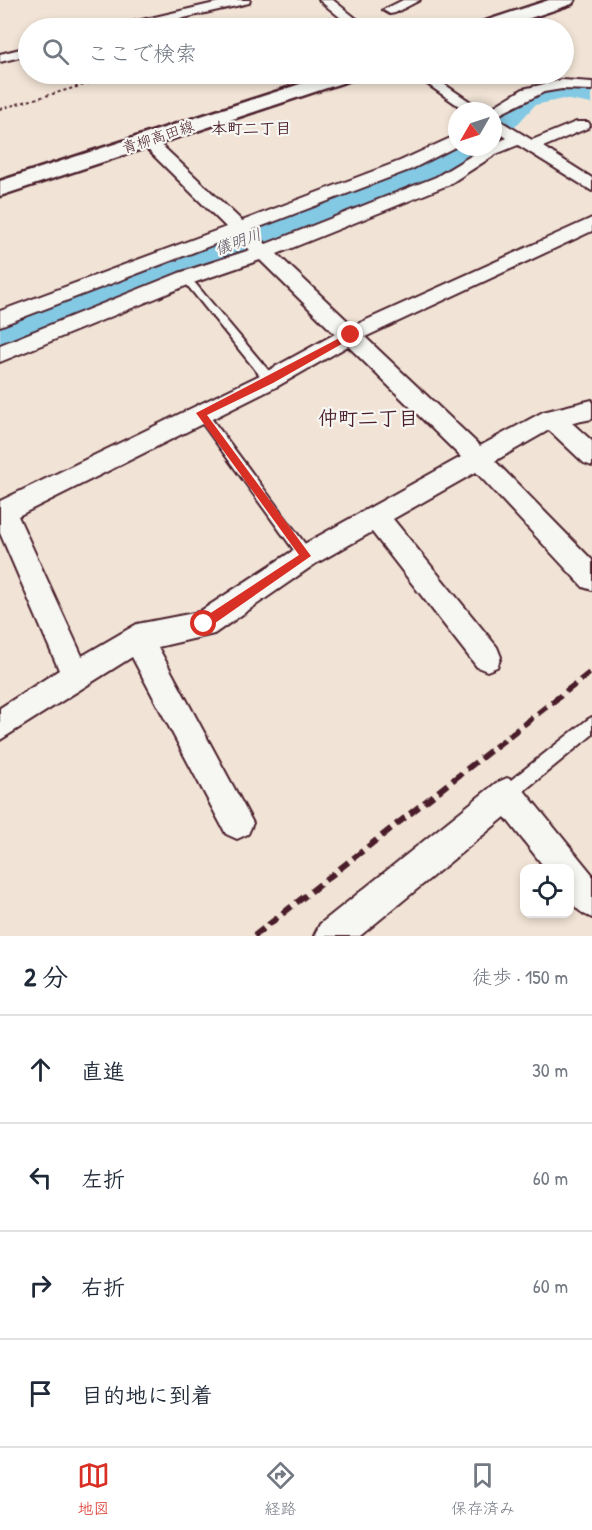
<!DOCTYPE html>
<html lang="ja">
<head>
<meta charset="utf-8">
<style>
  :root { --surface:#fff; --page:#f2f2f3; --text:#1f2937; --muted:#747a83; --line:#e0e1e3; --accent:#d93025 }
  body { margin:0; font-family:"Patrick Hand","Klee One",sans-serif; background:var(--page); color:var(--text) }
  .controls { position:absolute; right:18px; bottom:18px; display:grid; overflow:hidden; border-radius:12px; box-shadow:0 3px 9px #0003 }
  .controls button { width:54px; height:54px; display:grid; place-items:center; padding:0; border:0; border-bottom:2px solid var(--line); background:var(--surface); color:var(--text); font:30px sans-serif }
  .compass { position:absolute; left:448px; top:102px; width:54px; height:54px; border-radius:50%; background:var(--surface); box-shadow:0 3px 9px #0003; rotate:231deg }
  .stop { position:absolute; width:18px; height:18px; margin:-14px; border:4px solid #d93025; border-radius:50%; background:#fff }
  .stop.end { background:#d93025; border-color:#fff; box-shadow:0 2px 6px #0008 }
  .list { margin:0; padding:0; list-style:none }
  h2 { display:flex; justify-content:space-between; align-items:center; height:78px; margin:0; padding:0 24px; font-size:26px }
  h2 small { font-size:20px; font-weight:400; color:var(--muted) }
  .list li { display:grid; grid-template-columns:39px 1fr auto; gap:18px; align-items:center; box-sizing:border-box; height:108px; padding:0 24px; border-top:2px solid var(--line) }
  .list b { display:block; font-size:22px; white-space:nowrap }
  .list em { font-size:20px; font-style:normal; color:var(--muted) }
  .icon { flex:none; width:33px; height:33px; fill:none; stroke:currentColor; stroke-width:2; stroke-linecap:round; stroke-linejoin:round }
  .map { position:relative; flex:none; width:592px; height:936px; overflow:hidden }
  .search { position:absolute; background:var(--surface); box-shadow:0 3px 9px #0003; left:18px; right:18px; top:18px; height:66px; display:flex; align-items:center; gap:15px; box-sizing:border-box; padding:0 21px; border-radius:33px; color:var(--muted); font-size:22px }
  .sheet { height:510px; background:var(--surface) }
  nav { display:flex; justify-content:space-around; align-items:center; box-sizing:border-box; height:84px; border-top:2px solid var(--line); background:var(--surface); font-size:16px; color:var(--muted) }
  nav a { display:grid; justify-items:center; gap:3px }
  nav .on { color:var(--accent) }
  .map>svg:first-child { display:block }
  .lines { fill:none; stroke-linecap:round; stroke-linejoin:round }
  .river { fill:#83c9e4; fill-rule:evenodd }
  .lane-casing { stroke:#4a1f2b; stroke-width:4 }
  .street-casing { stroke:#4a1f2b; stroke-width:4 }
  .secondary-casing { stroke:#4a1f2b; stroke-width:5 }
  .path { stroke:#4a1f2b; stroke-width:2; stroke-dasharray:3 3; stroke-linecap:butt }
  .lane { fill:#f6f6f2; fill-rule:evenodd }
  .street { fill:#f6f6f2; fill-rule:evenodd }
  .secondary { fill:#f6f6f2; fill-rule:evenodd }
  .rail { stroke:#4a1f2b; stroke-width:6; stroke-dasharray:12 6; stroke-linecap:butt }
  .route { fill:#d93025 }
  .labels { text-anchor:middle; stroke-width:4.5; stroke-linejoin:round; paint-order:stroke }
  .far-street-label { font-size:15px; fill:#4a1f2b; stroke:#f6f6f2 }
  .far-neighbourhood-label { font-size:16px; font-weight:bold; fill:#4a1f2b; stroke:#f6f6f2 }
  .far-water-label { font-size:16px; font-style:italic; fill:#5b5262; stroke:#f6f6f2 }
  .neighbourhood-label { font-size:20px; font-weight:bold; fill:#4a1f2b; stroke:#f6f6f2 }
</style>
</head>
<body>
<div class="map">
<svg width="592" height="936" viewBox="0 0 592 936">
  <rect width="100%" height="100%" fill="#f1e4d6"/>
  <filter id="ink" filterUnits="userSpaceOnUse"><feTurbulence type="fractalNoise" baseFrequency=".0167" numOctaves="2"/><feDisplacementMap in="SourceGraphic" scale="12" xChannelSelector="R" yChannelSelector="G"/><feConvolveMatrix kernelMatrix="1 2 1 2 8 2 1 2 1" color-interpolation-filters="sRGB"/></filter>
  <g filter="url(#ink)">
    <g class="lines">
      <!-- river -->
      <path class="river" d="M563,83L592,88V104L563,99L535,105L503,140L493,142V118L517,94Z
        M457,146L490,147L486,153L425,183L177,275L0,346V319L155,259L405,171Z"/>
      <defs>
        <path id="lane" d="M186,275L189,276L274,377L275,380L274,383H266L183,280V276Z
          M201,409L205,410L311,552L313,556L311,560L306,562L301,560L197,416L195,413Z
          M592,717V735L514,799L508,801L502,799L500,793L502,787L587,720Z"/>
        <path id="street" d="M228,0H250L249,3L140,28H118L120,25Z
          M319,0H333L368,28H353Z
          M403,0H420L395,13L390,14L383,10Z
          M28,47V55L0,62V54Z
          M413,74H429L484,111H466Z
          M562,80L592,82V90L562,89L544,92L494,117L532,140L576,122H588L590,125L588,128L543,147L592,178V191L518,145L496,154L448,185L277,254L353,326L592,218V231L365,337L480,446L543,412L592,400V419L572,423L592,441V466L584,463L549,430L495,461L592,560V590L583,587L476,472L393,519L497,647L501,657L497,667L487,671L477,667L372,532L315,564L214,634L158,647L253,823L248,834L237,839L226,834L132,657L0,740V708L59,670L0,533V501L262,374L335,334L260,260L193,283L0,362V345L179,273L250,250L236,236L0,326V311L226,227L141,143L139,140L141,137H153L242,221L400,161L457,135V146L412,169L252,230L266,244L436,177L484,148L493,147V144L507,138L493,129V111L488,110L523,89ZM348,346L461,457L297,548L199,612L137,624L82,656L18,516L278,386Z
          M507,778L518,783L592,874V918C566,907 570,894 570,868H545L505,817L360,936H314L320,924L496,783Z"/>
        <path id="secondary" d="M549,0H575L572,4L500,28H474L476,24Z
          M331,74H360L357,78L0,196V181Z"/>
      </defs>
      <!-- lane casing -->
      <use href="#lane" class="lane-casing"/>
      <!-- street casing -->
      <use href="#street" class="street-casing"/>
      <!-- secondary casing -->
      <use href="#secondary" class="secondary-casing"/>
      <!-- path -->
      <path class="path" d="M0,109L122,74"/>
      <!-- lane -->
      <use href="#lane" class="lane"/>
      <!-- street -->
      <use href="#street" class="street"/>
      <!-- secondary -->
      <use href="#secondary" class="secondary"/>
      <!-- rail -->
      <path class="rail" d="M254,936L592,671"/>
    </g>
  </g>
  <!-- route -->
  <path class="route" d="M351,332L355,335L354,337L273,383L207,415L311,556L208,628H200V620L299,555L196,413Z"/>
  <g class="labels">
    <!-- far-street labels -->
    <g class="far-street-label">
      <text transform="translate(158 137) rotate(-18)" y="5">青柳高田線</text>
    </g>
    <!-- far-neighbourhood labels -->
    <g class="far-neighbourhood-label">
      <text x="251" y="134">本町二丁目</text>
    </g>
    <!-- far-water labels -->
    <g class="far-water-label">
      <text transform="translate(238 241) rotate(-20)" y="6">儀明川</text>
    </g>
    <!-- neighbourhood labels -->
    <g class="neighbourhood-label">
      <text x="368" y="425">仲町二丁目</text>
    </g>
  </g>
</svg>
<div class="controls">
<button><svg class="icon" aria-label="locate" viewBox="0 0 24 24"><circle cx="12" cy="12" r="6"/><path d="M12 2v4M12 18v4M2 12h4M18 12h4"/></svg></button>
</div>
<svg class="compass" viewBox="-18 -18 36 36"><path d="M0-13l5 13h-10z" fill="#e53935"/><path d="M0 13l5-13h-10z" fill="#747a83"/></svg>
<div class="stop" style="left:204px;top:624px"></div>
<div class="stop end" style="left:351px;top:335px"></div>
<div class="search"><svg class="icon" aria-label="search" viewBox="0 0 24 24"><circle cx="10" cy="10" r="6"/><path d="M15 15l6 6"/></svg>ここで検索</div>
</div>
<section class="sheet">
<h2>2 分<small>徒歩 · 150 m</small></h2>
<ul class="list">
<li><svg class="icon" aria-label="ahead" viewBox="0 0 24 24"><path d="M12 20V5M6 11l6-6 6 6"/></svg><div><b>直進</b></div><em>30 m</em></li>
<li><svg class="icon" aria-label="left" viewBox="0 0 24 24"><path d="M17 20v-9H6M10 6l-5 5 5 5"/></svg><div><b>左折</b></div><em>60 m</em></li>
<li><svg class="icon" aria-label="right" viewBox="0 0 24 24"><path d="M7 20v-9h11M14 6l5 5-5 5"/></svg><div><b>右折</b></div><em>60 m</em></li>
<li><svg class="icon" aria-label="arrive" viewBox="0 0 24 24"><path d="M6 21V4h12l-3 4 3 4H6"/></svg><div><b>目的地に到着</b></div></li>
</ul>
</section>
<nav>
<a class="on"><svg class="icon" aria-label="map" viewBox="0 0 24 24"><path d="M3 6l6-2 6 2 6-2v14l-6 2-6-2-6 2zM9 4v14M15 6v14"/></svg>地図</a>
<a><svg class="icon" aria-label="directions" viewBox="0 0 24 24"><path d="M12 3l9 9-9 9-9-9zM9 14v-3h6M13 9l2 2-2 2"/></svg>経路</a>
<a><svg class="icon" aria-label="saved" viewBox="0 0 24 24"><path d="M7 4h10v16l-5-4-5 4z"/></svg>保存済み</a>
</nav>
</body>
</html>
